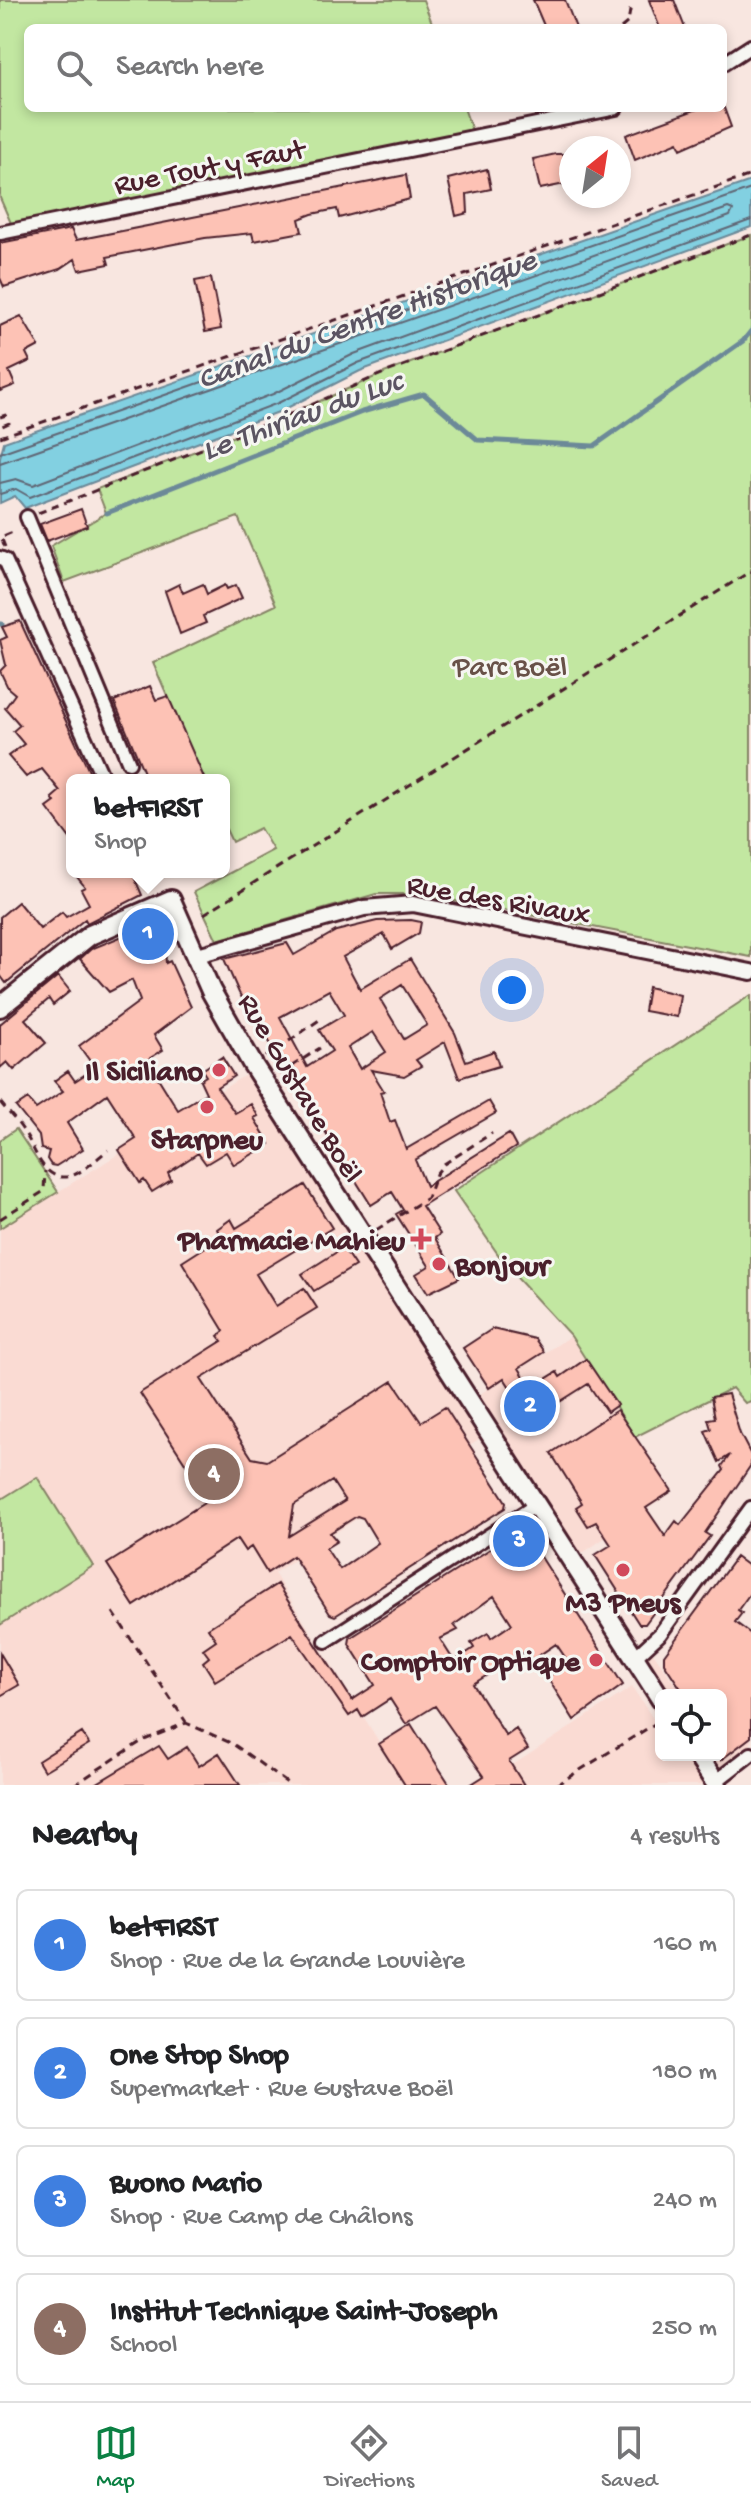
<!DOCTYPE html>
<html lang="en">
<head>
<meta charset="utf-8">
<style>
  :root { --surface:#fff; --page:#f6f6f6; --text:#202124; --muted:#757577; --line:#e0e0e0; --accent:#0b8043 }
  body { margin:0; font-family:"Gochi Hand",sans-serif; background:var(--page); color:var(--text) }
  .controls { position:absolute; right:24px; bottom:24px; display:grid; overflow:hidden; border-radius:12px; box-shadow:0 4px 12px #0003 }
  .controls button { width:72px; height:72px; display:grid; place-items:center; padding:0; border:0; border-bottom:2px solid var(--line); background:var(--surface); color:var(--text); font:40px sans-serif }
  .compass { position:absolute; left:559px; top:136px; width:72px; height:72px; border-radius:50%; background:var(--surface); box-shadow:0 4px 12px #0003; rotate:30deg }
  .you { position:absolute; left:512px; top:990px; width:28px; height:28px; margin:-20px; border:6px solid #fff; border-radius:50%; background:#1a73e8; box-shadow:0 0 0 12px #1a73e833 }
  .badge { display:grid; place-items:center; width:52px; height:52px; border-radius:50%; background:var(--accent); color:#fff; font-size:26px; font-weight:700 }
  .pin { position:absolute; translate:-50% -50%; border:4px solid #fff; box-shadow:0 2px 8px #0006 }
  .popup { position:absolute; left:66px; top:774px; width:164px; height:104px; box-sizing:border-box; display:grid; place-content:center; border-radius:12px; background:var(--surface); filter:drop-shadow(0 2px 6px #0005); font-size:26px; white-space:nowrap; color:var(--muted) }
  .popup b { font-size:30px; color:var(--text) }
  .popup::after { content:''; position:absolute; left:50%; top:100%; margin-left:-16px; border:16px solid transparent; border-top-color:var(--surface) }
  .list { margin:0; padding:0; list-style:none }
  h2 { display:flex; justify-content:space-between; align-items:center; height:104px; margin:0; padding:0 32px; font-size:34px }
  h2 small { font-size:26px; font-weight:400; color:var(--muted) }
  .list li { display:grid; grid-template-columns:52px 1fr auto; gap:24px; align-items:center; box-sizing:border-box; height:112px; margin:0 16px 16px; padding:0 16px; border:2px solid var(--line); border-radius:12px }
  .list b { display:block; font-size:30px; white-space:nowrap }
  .list p { margin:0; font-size:26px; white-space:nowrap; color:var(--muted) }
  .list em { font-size:26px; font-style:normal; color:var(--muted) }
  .icon { flex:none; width:44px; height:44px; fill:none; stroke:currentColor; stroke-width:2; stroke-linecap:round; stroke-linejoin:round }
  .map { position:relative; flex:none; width:751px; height:1785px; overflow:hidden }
  .search { position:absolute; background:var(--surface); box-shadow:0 4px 12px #0003; left:24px; right:24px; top:24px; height:88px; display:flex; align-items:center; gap:20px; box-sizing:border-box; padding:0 28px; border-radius:12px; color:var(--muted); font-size:30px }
  .sheet { height:616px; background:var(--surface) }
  nav { display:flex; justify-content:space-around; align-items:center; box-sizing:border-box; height:112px; border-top:2px solid var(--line); background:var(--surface); font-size:22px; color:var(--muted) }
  nav a { display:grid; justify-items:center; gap:4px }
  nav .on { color:var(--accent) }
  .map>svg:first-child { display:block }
  .built { fill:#fadbd3 }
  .green { fill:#c2e7a1; stroke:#868366; stroke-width:2 }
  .water { fill:#82d0e1; stroke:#6c8998; stroke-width:2 }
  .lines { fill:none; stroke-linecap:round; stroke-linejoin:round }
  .shore { stroke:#606674; stroke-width:2 }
  .stream { stroke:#6c8998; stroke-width:5 }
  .building { fill:#fdc2b5; stroke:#4a1f2b; stroke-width:2; fill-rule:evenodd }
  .minor-casing { stroke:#4a1f2b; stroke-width:18 }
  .tertiary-casing { stroke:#4a1f2b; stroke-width:20 }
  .primary-casing { stroke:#4a1f2b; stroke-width:24 }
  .path { stroke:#4a1f2b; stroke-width:3; stroke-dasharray:8 6; stroke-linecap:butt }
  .minor { stroke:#f6f6f2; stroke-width:12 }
  .tertiary { stroke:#f6f6f2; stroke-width:14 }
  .primary { stroke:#f6f6f2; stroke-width:18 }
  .poi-dot { fill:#d1495b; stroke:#f6f6f2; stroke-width:3 }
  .labels { text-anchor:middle; stroke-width:6; stroke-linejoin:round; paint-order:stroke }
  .street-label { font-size:30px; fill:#4a1f2b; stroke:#f6f6f2 }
  .park-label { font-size:30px; fill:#685148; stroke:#f6f6f2 }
  .poi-label { font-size:30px; font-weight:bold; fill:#4a1f2b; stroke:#f6f6f2; text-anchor:end }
  .water-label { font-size:32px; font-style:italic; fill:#5b5462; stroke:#f6f6f2 }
</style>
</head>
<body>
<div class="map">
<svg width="751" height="1785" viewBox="0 0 751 1785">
  <rect width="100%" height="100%" fill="#f8e6e0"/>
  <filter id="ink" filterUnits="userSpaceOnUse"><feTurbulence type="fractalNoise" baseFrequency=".0125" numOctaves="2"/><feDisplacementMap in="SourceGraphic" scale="16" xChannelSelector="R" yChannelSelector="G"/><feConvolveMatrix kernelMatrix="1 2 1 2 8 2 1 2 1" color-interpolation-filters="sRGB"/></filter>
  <g filter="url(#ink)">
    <!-- built -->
    <path class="built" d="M255,1069L469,1401L571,1336L671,1493L571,1561L488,1433L274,1573L406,1785H0V1228Z
      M751,1643V1754L717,1785H482L632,1687L654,1720L661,1715V1755H721V1695H661L634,1658L649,1647L679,1689Z"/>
    <!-- green -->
    <path class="green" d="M0,0H423L434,28H28V108H464L475,139L14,230L0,198Z
      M751,235V957L418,894H376L217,940L194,892L273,850L260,828L232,842L224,825V780H204L153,663L276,605L238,517L64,582L51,546L106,513L97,489L281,418L384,373Z
      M751,995V1401L745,1403L732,1388L635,1437L571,1336L507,1267L454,1191Z
      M16,1129L58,1192L0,1228V1140Z
      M37,1477L93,1566L0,1625V1500Z"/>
    <!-- water -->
    <path class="water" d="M751,181V227L360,371L281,411L25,508L15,496L0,503V457L4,442Z"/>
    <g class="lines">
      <!-- shore -->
      <path class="shore" d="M0,453L751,189
        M0,463L728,208L733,210L730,216L354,354L273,394L33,485L16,479L0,483
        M0,494L16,489L30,497L278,403L358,363L751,220"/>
      <!-- stream -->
      <path class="stream" d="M107,513L362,412L424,394L478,440L594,446L743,341L751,331
        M0,624H2"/>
    </g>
    <!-- building -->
    <path class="building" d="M533,0H565L576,28H545Z
      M649,0H674L685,28H660Z
      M700,108H724L731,127L681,149L678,142L635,160L626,135Z
      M556,154H564L570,183L540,189L533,159Z
      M487,169L491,189L467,194L468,213L456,216L448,179Z
      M406,175L410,199L339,218L337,209L312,214L299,219L302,232L254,241L252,233L205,238L107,257L109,264L79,270L75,259L60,269L4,287L0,278V243L71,229L76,240Z
      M211,278L221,329L205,332L195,281Z
      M21,316L39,346L26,353L30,361L9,371L15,385L0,391V326Z
      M81,509L87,526L47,541L40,524Z
      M179,584L183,593L203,584L207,594L225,585L227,589L236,585L242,598L203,616L206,623L180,634L165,591Z
      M20,621L93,780H72V841L47,808L55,802L52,798L60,791L42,769L26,777L8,756L24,744L13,731L20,725L5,708L15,694L8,688L0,671L6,665L0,640L7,637L2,627Z
      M150,686L156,700L168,696L205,780H147L114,701Z
      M73,872H132L142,895L87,923L85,919L6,983L0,975V917L18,902L40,929L62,912L66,917L89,904L81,889L85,887Z
      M411,920L421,922L419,933L392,949L384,934L343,957L360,989L410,959L455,1033L466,1061L494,1051L499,1066L459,1078L445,1042L416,1060L421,1066L404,1076L371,1070L384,1091L380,1092L390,1122L395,1120L406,1149L489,1101L496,1113L415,1160L426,1186L509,1134L516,1147L422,1206L440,1234L435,1238L459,1278L428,1293L416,1274L429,1266L396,1214L403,1210L392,1192L371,1205L239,993L224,959L287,943L294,955L336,931L377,921ZM402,985L427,1025L404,1039L380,999ZM329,990L344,1015L319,1030L332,1051L307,1067L280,1017ZM373,1032L386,1052L360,1069L348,1048Z
      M154,923L165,949L166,963L170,961L191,1007L154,1035L163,1050L147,1060L178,1110L206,1093L200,1080L206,1076L202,1070L222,1057L234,1076L217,1087L235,1113L251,1104L258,1116L254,1118L270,1144L234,1165L226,1152L206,1164L198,1153L168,1173L171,1180L152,1192L144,1180L140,1183L119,1150L136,1139L107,1094L67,1123L83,1149L56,1166L51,1165L47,1159L49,1151L41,1149L39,1136L16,1107L28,1099L36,1109L63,1091L54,1081L68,1071L75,1081L95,1068L79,1046L140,1001L132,980L109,992L80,959L91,949Z
      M58,976L70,991L53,1005L49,999L25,1019L46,1043L14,1070L7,1062L0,1068V1024Z
      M648,987L680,995L677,1017L644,1011Z
      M305,1185L332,1228L256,1274L276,1306L304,1288L317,1308L201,1379L252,1458L267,1461L393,1381L421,1422L445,1407L506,1502L505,1508L335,1616L330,1614L293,1556L267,1573L251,1547L245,1551L237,1539L134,1606L107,1564L209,1500L140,1393L222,1341L218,1336L224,1331L182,1262L221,1237L217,1229L231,1219L236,1228ZM332,1481L345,1501L289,1536L294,1505ZM357,1516L363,1518L378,1543L340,1569L326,1548L337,1541L330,1533Z
      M343,1248L355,1266L314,1291L302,1274Z
      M492,1329L535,1339L544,1352L519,1368L531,1388L557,1372L560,1377L586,1359L617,1405L607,1412L588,1384L531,1420L504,1378L489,1388L463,1348Z
      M728,1394L740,1434L751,1455V1465L705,1533L710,1536L645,1624H639L595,1555L611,1545L596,1522L588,1526L576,1507L582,1503L551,1453L617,1410L672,1491L646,1508L665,1536L676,1521L680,1525L724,1470L722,1466L730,1455L719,1462L705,1431L711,1429L708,1419L715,1418L711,1397Z
      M520,1530L525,1532L623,1685L574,1720L547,1677L569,1663L556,1644L532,1660L526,1651L473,1684L506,1736L516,1729L528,1749L509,1761L524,1785H470L484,1776L435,1706L406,1724L390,1699L362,1717L358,1710L349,1716L292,1634L215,1681L203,1662L209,1657L203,1649L216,1640L208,1628L277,1584L352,1700L375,1685L349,1644L350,1638ZM494,1596L512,1624L491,1638L488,1633L471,1643L474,1648L454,1661L440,1639L458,1630L454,1625Z
      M736,1557L751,1568V1592L738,1610L742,1613L735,1622L751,1634V1737L721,1760V1695H685L664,1663V1655Z
      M0,1653L19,1685L0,1696Z
      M411,1724L421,1740L450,1785H405L379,1744Z
      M82,1733L89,1744L44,1771L38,1761Z
      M159,1746L168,1759L187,1747L199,1766L219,1753L240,1785H94Z"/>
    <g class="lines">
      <defs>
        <path id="minor" d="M723,64L751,46
          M0,233L616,108
          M27,517L129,763
          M0,558L5,560L103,778
          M326,1641L536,1505
          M634,1658L660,1634L751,1508
          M715,1782L751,1754"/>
        <path id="tertiary" d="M194,956L364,908L413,904L751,972"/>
        <path id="primary" d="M0,1007L90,935L171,900L211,991L253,1065L661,1699
          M697,1755L717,1785"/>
      </defs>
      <!-- minor casing -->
      <use href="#minor" class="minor-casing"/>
      <!-- tertiary casing -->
      <use href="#tertiary" class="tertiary-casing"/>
      <!-- primary casing -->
      <use href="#primary" class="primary-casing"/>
      <!-- path -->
      <path class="path" d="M621,28L628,22L631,5
        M0,417L6,415L9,423L0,427
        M0,437L751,175
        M38,513L281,418L384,373L751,235
        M5,547L1,537L13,532
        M204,914L751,571
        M266,1057L322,1018
        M280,1074L320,1048
        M0,1102C8,1112 17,1121 24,1132C35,1147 41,1178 65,1177C79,1177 97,1158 108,1150
        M0,1219L44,1191L45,1171
        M376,1230L427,1198L436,1174L444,1164L492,1133
        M113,1612L186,1722
        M74,1785L142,1741L186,1723L233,1744L290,1785
        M556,1785L661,1720"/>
      <!-- minor -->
      <use href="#minor" class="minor"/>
      <!-- tertiary -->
      <use href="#tertiary" class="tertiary"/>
      <!-- primary -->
      <use href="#primary" class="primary"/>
    </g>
  </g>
  <!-- markers -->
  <g class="poi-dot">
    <circle cx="219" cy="1070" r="8"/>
    <circle cx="207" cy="1107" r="8"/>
    <path d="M417 1227h8v8h8v8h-8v8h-8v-8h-8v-8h8z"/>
    <circle cx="439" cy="1264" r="8"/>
    <circle cx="623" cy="1570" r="8"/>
    <circle cx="596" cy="1660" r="8"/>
  </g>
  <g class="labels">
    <!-- street labels -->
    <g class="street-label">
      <text transform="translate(209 165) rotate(-11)" y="10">Rue Tout y Faut</text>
      <text transform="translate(499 898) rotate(10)" y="10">Rue des Rivaux</text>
      <text transform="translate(302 1087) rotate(59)" y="10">Rue Gustave Boël</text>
    </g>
    <!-- park labels -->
    <g class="park-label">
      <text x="510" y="675">Parc Boël</text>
    </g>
    <!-- poi labels -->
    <g class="poi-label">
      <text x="203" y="1080">Il Siciliano</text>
      <text x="207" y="1148" text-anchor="middle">Starpneu</text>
      <text x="405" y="1249">Pharmacie Mahieu</text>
      <text x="455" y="1274" text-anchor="start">Bonjour</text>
      <text x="623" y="1611" text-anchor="middle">M3 Pneus</text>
      <text x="580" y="1670">Comptoir Optique</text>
    </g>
    <!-- water labels -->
    <g class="water-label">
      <text transform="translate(366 317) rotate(-20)" y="11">Canal du Centre Historique</text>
      <text transform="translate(301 413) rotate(-20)" y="11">Le Thiriau du Luc</text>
    </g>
  </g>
</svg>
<div class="controls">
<button><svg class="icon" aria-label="locate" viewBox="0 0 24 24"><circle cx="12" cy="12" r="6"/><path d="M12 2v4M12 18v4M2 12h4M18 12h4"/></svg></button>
</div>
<svg class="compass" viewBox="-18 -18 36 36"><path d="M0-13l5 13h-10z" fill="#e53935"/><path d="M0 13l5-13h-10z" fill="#757577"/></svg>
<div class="you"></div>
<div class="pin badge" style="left:148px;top:934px;background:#3f7fe0">1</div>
<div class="popup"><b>betFIRST</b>Shop</div>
<div class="pin badge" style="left:530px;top:1406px;background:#3f7fe0">2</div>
<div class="pin badge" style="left:519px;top:1541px;background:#3f7fe0">3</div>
<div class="pin badge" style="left:214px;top:1474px;background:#8d6e63">4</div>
<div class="search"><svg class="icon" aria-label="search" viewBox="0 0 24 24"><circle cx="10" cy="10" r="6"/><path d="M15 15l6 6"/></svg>Search here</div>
</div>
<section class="sheet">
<h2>Nearby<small>4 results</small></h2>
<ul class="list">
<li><span class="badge" style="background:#3f7fe0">1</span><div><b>betFIRST</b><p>Shop · Rue de la Grande Louvière</p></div><em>160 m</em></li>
<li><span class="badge" style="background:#3f7fe0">2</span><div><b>One Stop Shop</b><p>Supermarket · Rue Gustave Boël</p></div><em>180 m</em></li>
<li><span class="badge" style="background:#3f7fe0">3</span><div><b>Buono Mario</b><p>Shop · Rue Camp de Châlons</p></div><em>240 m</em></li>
<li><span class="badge" style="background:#8d6e63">4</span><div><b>Institut Technique Saint-Joseph</b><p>School</p></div><em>250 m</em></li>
</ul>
</section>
<nav>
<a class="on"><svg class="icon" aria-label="map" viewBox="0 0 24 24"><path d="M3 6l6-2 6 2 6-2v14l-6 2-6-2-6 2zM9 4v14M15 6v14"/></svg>Map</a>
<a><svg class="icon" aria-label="directions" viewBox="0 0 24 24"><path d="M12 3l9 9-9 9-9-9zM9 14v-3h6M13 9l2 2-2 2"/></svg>Directions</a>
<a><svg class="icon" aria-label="saved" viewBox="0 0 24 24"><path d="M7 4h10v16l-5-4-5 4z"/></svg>Saved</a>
</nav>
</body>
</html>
